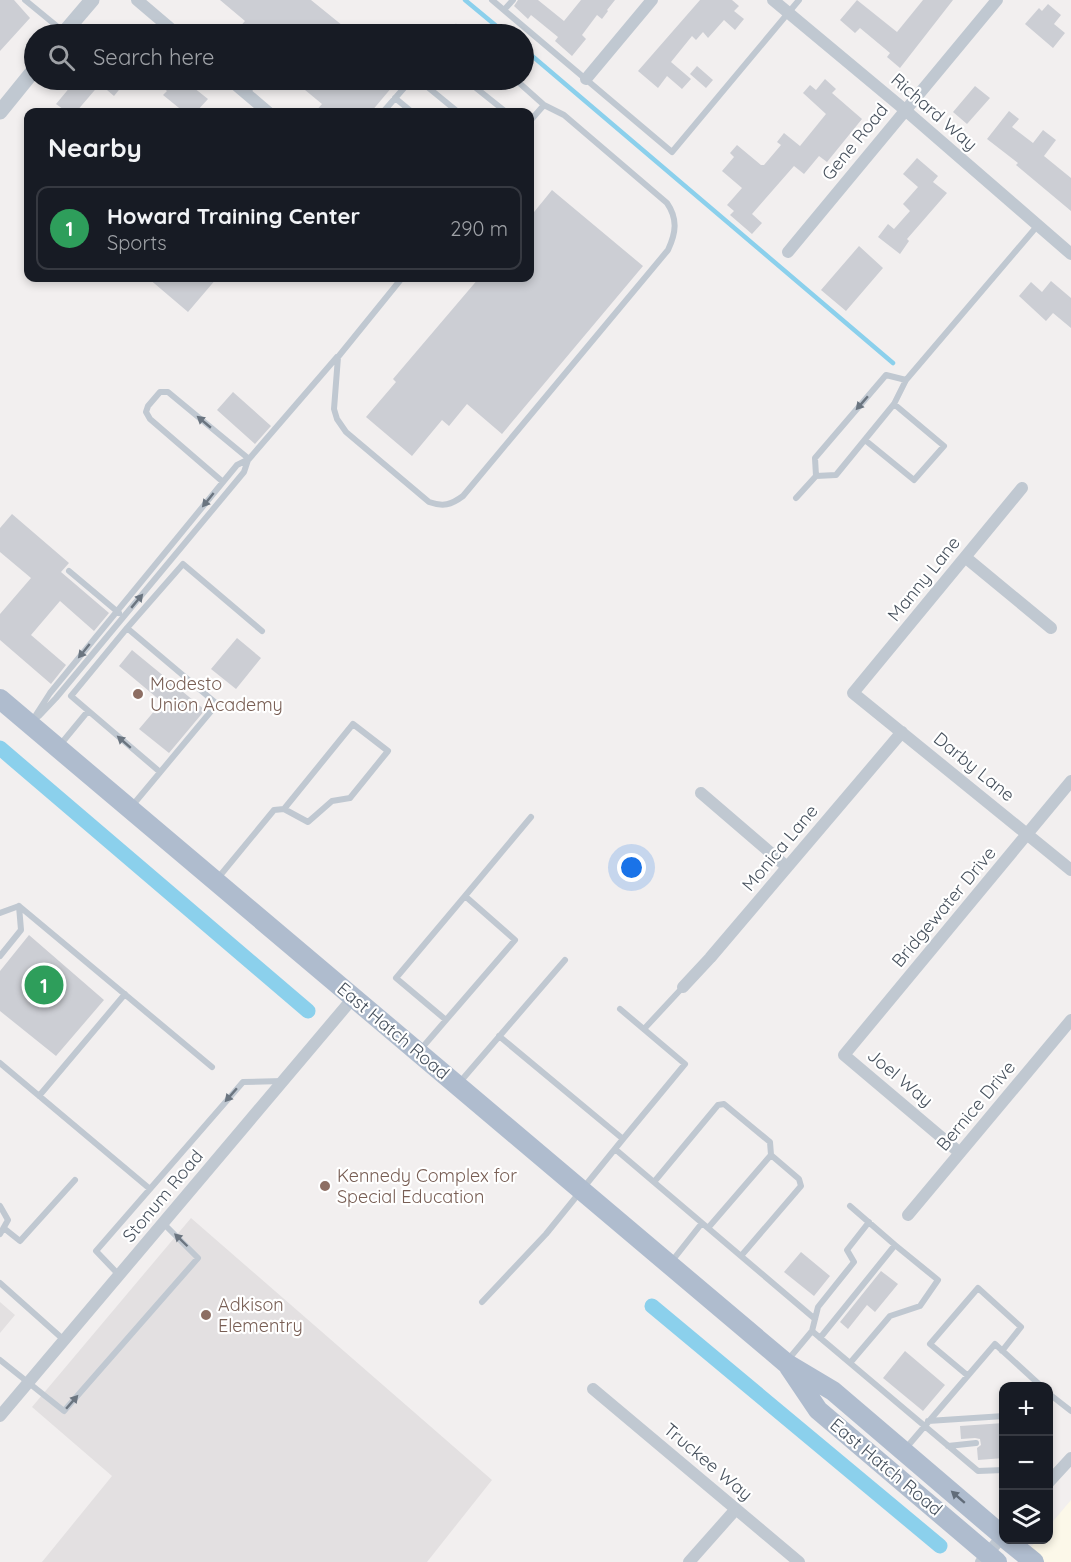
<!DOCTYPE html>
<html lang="en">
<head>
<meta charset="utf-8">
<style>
  :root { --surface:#171b24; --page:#20242c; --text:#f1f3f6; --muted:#9ea1a6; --line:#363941; --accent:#1a60e1 }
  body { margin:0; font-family:Quicksand,sans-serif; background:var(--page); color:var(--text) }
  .controls { position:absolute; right:18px; bottom:18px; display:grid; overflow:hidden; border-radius:12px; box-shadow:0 3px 9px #0003 }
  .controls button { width:54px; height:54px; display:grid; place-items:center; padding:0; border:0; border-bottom:2px solid var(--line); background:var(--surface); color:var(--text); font:30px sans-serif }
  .you { position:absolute; left:632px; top:868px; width:21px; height:21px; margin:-15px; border:4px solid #fff; border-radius:50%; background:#1a73e8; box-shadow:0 0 0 9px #1a73e833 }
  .badge { display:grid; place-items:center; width:39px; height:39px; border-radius:50%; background:var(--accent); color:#fff; font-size:20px; font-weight:700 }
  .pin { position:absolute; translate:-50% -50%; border:3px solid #fff; box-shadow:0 2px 6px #0006 }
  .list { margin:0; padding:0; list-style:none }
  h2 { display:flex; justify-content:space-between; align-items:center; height:78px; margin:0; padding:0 24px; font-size:26px }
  h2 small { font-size:20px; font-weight:400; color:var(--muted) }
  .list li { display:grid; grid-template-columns:39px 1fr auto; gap:18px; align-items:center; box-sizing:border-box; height:84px; margin:0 12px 12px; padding:0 12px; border:2px solid var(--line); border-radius:12px }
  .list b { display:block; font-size:22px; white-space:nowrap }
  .list p { margin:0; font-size:20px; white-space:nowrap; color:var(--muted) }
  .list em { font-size:20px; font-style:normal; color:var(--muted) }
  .icon { flex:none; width:33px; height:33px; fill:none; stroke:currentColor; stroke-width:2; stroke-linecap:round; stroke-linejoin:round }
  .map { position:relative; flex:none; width:1071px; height:1562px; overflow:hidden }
  .search { position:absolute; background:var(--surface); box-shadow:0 3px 9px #0003; left:24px; top:24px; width:510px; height:66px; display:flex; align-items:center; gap:15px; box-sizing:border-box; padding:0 21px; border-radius:33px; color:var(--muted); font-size:22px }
  .panel { position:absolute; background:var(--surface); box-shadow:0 3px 9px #0003; left:24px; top:108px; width:510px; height:174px; border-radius:12px }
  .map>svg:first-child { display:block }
  .commercial { fill:#fcf8e9 }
  .education { fill:#e3e0e1 }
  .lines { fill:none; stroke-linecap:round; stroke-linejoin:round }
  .stream { stroke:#8bd0ec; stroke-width:4.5 }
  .canal { stroke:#8bd0ec; stroke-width:15 }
  .building { fill:#ccced4 }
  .service { stroke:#c0c8d1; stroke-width:6 }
  .minor { stroke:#c0c8d1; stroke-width:12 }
  .tertiary { stroke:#c0c8d1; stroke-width:15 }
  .primary { stroke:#afbcce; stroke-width:20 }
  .oneway { fill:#6b7580 }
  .oneway2 { fill:#616c79 }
  .education-dot { fill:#8d6e63; stroke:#fff; stroke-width:2 }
  .labels { text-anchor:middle; stroke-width:4.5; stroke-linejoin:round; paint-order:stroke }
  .street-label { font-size:18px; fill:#47515d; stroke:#fff }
  .education-label { font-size:18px; fill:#785e54; stroke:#fff; text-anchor:start }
</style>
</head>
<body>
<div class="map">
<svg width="1071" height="1562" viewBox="0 0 1071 1562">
  <rect width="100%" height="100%" fill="#f2efef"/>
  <!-- commercial -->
  <path class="commercial" d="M1071,1500V1562H1018L1037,1540H1048L1049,1526Z"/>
  <!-- education -->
  <path class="education" d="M191,1218L492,1480L427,1562H42L112,1476L32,1407Z
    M0,1302L15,1315L0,1333Z"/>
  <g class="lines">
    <!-- stream -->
    <path class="stream" d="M465,0L506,34
      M524,49L893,363"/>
    <!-- canal -->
    <path class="canal" d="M0,748L308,1011
      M652,1306L940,1546"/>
  </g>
  <!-- building -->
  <path class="building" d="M0,0H14L30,18L0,51Z
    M220,0H311L353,34H239L237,30L245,21Z
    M518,0H538L564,21L581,0H615L607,10L608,11L602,19L597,15L582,35L586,39L572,56L555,41L558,37L531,15L528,19L514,6Z
    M700,0H732L739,6L734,11L744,19L735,30L724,20L708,38L703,32L696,40L692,36L671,62L691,79L682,89L667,76L658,88L638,71Z
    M857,0L897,32L923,0H953L900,68L887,57L890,53L860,28L855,33L840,20Z
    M1048,4L1061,15L1054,24L1065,33L1053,48L1025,24L1039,8L1042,11Z
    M697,66L713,80L706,88L690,74Z
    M825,79L836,89L832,93L862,119L827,162L819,156L804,174L794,166L752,214L762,223L752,234L730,215L734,211L727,205L742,188L722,171L734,157L730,153L737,145L761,165H764L781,145L777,142L784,133L800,146L826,114L803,93L810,85L816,90Z
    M76,80H127L114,96L100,84L76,112H67L56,104Z
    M154,80H184L208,99L196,112H184L163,95L167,91Z
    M293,80H398L371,112H315L322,104Z
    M975,86L990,98L967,124L953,112Z
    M1009,111L1019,119L1012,127L1033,143L1043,130L1056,140L1044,156L1071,178V211L1016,165L1018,163L987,139Z
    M917,158L938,176L933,182L947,193L907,239L909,241L900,254L878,237L888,224L894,229L910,211L903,204L918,187L903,174Z
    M552,190L643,266L502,434L467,404L449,426L442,420L412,456L366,417L396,382L393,379L479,278H530V217Z
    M859,246L883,268L846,311L821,290Z
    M148,278H217L188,312Z
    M1051,281L1071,298V328L1053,313L1046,321L1019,296L1031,282L1042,292Z
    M233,392L271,426L255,444L217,410Z
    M12,514L69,563L61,572L109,613L94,631L60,601L31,635L66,665L51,684L0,640V614L31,578L0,552V528Z
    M237,638L261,658L236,689L211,669Z
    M132,650L205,710L169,753L139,729L162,702L119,666Z
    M29,935L104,1000L56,1056L0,1011V971Z
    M801,1252L830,1276L814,1296L784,1272Z
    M881,1271L898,1284L875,1312L867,1305L848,1329L840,1322Z
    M905,1351L945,1385L923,1411L883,1378Z
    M1004,1423V1458L978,1460L977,1448L981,1445L980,1439L975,1438L961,1439L960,1426Z"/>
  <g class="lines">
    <!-- service -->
    <path class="service" d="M25,0L64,32
      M492,0L672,152L799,0
      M504,10L513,0
      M197,34C208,27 223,28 234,34
      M449,34L456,27L464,34
      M419,80L458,112
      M466,80L506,112
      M516,80L544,105L530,121
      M246,93L251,88L253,80
      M395,98L412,112
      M383,112L411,80
      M402,278L338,357L334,409L337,419L346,432L429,502C443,507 451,505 463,496L668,250C676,233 678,219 667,203L564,115L544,105
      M865,440L914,480L944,446L894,404
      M816,476L815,458L886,375L906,380
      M223,482L150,419L146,412L148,406L160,392H168L249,459
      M796,498L816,476L836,475L894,404L906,380L1038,225
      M69,571L119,613
      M127,628L183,564L262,631
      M39,716L56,698L244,472L248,460
      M32,721L50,693L223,482L237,465L249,459L337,357
      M60,745L88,711
      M132,806L217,704L127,628L71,696L160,772
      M218,878L274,810L284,809L353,724L388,751L350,798L332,801L308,822L284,809
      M19,906L212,1067
      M0,913L19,906
      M0,956L21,930L19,906
      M620,1009L685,1064L623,1139
      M446,1020L396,978L465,896
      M644,1029L683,987
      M421,1049L515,940L465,896L531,817
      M0,1063L150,1189
      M460,1082L565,960
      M39,1096L125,994
      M615,1149L815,1319
      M654,1182L718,1105L724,1104L770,1142L771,1155L799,1179L801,1186L741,1256
      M0,1206L8,1220L0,1234
      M850,1206L895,1245
      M708,1228L771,1155
      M5,1229L20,1241L75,1180
      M672,1261L702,1223
      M119,1275L96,1251L243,1082L283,1081
      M0,1283L64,1340
      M482,1302L546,1234L623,1139L499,1036
      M812,1331L818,1307L854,1262L847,1250L869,1222
      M820,1338L895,1245L938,1280L920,1306L890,1316L850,1363
      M0,1360L64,1411L198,1258L163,1223
      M787,1361L812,1331L978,1471L1004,1470
      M967,1375L930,1344L978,1288L1021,1327L1002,1351
      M1048,1393L1071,1411
      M928,1421L1004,1416
      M948,1446L976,1443
      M906,1448L995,1344L1041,1386"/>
    <!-- minor -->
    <path class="minor" d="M137,0L177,34
      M773,0L905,110L1071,254
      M586,79L652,0
      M230,80L268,112
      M788,252L997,0
      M1022,488L853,693L1071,870
      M965,557L1051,628
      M701,793L787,867
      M683,987L710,958L902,732
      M960,1153L844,1055L1071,781
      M908,1215L1071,1020
      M593,1389L799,1562
      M0,1416L353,998
      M1048,1483L1071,1458
      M689,1562L736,1509
      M981,1562L1004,1534"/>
    <!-- tertiary -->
    <path class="tertiary" d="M63,34L92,0
      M0,112L34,70"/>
    <!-- primary -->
    <path class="primary" d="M0,699L786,1363L833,1391L1004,1537
      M789,1367L818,1410L997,1562
      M1007,1540L1034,1562"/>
  </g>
  <!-- one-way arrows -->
  <defs><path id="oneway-solid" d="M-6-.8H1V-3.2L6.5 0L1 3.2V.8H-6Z" transform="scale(1.5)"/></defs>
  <g class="oneway">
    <use href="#oneway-solid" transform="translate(862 403) rotate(131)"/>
    <use href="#oneway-solid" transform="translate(204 422) rotate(-140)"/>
    <use href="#oneway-solid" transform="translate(208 500) rotate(129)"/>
    <use href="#oneway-solid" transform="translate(137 601) rotate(-50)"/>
    <use href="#oneway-solid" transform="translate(84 651) rotate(129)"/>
    <use href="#oneway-solid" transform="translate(124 742) rotate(-139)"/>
    <use href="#oneway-solid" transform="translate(231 1095) rotate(131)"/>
    <use href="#oneway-solid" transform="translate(181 1240) rotate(-136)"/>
    <use href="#oneway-solid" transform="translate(72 1402) rotate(-49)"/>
  </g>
  <use class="oneway2" href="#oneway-solid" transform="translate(958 1497) rotate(-139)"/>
  <!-- markers -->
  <g class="education-dot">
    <circle cx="138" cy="694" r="6"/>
    <circle cx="325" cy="1186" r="6"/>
    <circle cx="206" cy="1315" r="6"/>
  </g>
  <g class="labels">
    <!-- street labels -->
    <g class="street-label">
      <text transform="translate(934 112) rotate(41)" y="6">Richard Way</text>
      <text transform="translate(855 142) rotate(-51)" y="6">Gene Road</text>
      <text transform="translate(924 579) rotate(-51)" y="6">Manny Lane</text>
      <text transform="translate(974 767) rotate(39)" y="6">Darby Lane</text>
      <text transform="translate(780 848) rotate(-50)" y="6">Monica Lane</text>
      <text transform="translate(944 907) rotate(-50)" y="6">Bridgewater Drive</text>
      <text transform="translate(393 1031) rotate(40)" y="6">East Hatch Road</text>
      <text transform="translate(900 1078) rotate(40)" y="6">Joel Way</text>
      <text transform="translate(976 1106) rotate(-50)" y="6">Bernice Drive</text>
      <text transform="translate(163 1196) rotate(-50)" y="6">Stonum Road</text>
      <text transform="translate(708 1462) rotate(40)" y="6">Truckee Way</text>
      <text transform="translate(886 1467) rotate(40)" y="6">East Hatch Road</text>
    </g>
    <!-- education labels -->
    <g class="education-label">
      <text x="150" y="690">Modesto<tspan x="150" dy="21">Union Academy</tspan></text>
      <text x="337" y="1182">Kennedy Complex for<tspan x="337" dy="21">Special Education</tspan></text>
      <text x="218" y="1311">Adkison<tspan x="218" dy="21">Elementry</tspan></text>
    </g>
  </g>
</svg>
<div class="controls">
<button>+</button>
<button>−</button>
<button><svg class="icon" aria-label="layers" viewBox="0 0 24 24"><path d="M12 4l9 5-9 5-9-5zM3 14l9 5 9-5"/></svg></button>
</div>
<div class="you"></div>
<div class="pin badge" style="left:44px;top:985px;background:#2e9e5b">1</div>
<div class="search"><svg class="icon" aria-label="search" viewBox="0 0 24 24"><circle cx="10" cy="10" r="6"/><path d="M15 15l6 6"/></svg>Search here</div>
<section class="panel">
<h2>Nearby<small></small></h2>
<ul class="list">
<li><span class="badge" style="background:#2e9e5b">1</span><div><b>Howard Training Center</b><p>Sports</p></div><em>290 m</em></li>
</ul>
</section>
</div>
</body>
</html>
